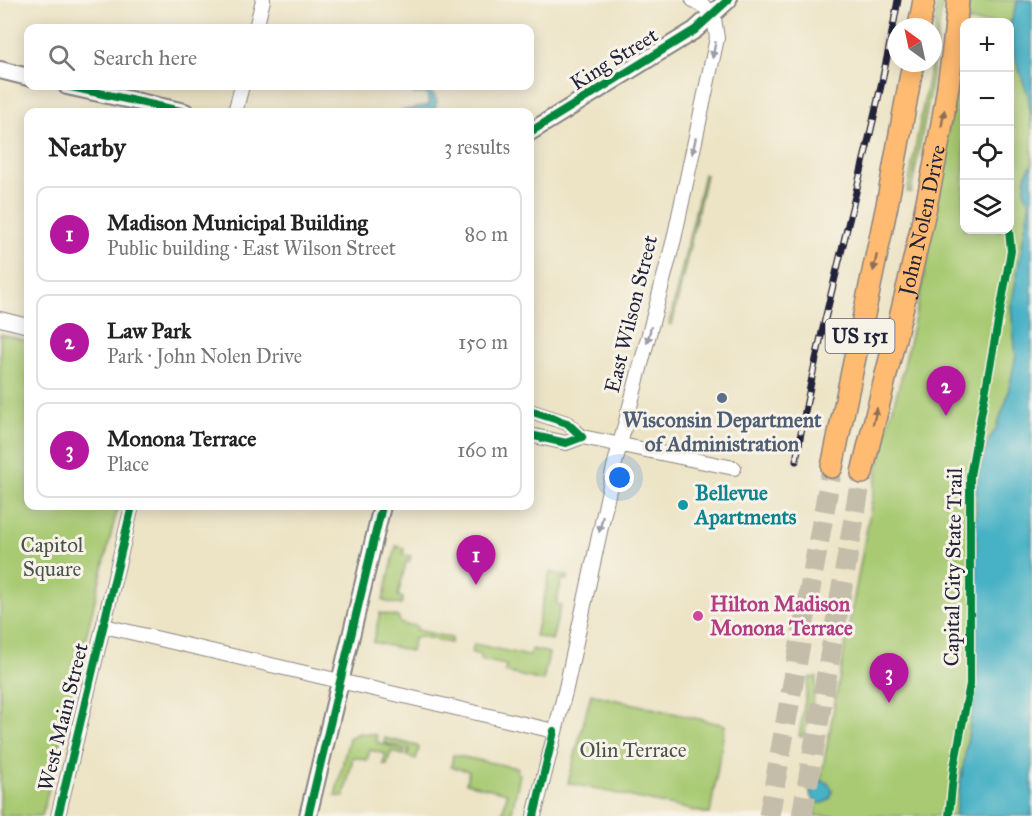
<!DOCTYPE html>
<html lang="en">
<head>
<meta charset="utf-8">
<style>
  :root { --surface:#fff; --page:#f6f6f6; --text:#222; --muted:#767676; --line:#e0e0e0; --accent:#b5179e }
  body { margin:0; font-family:"IM FELL Great Primer",serif; background:var(--page); color:var(--text) }
  .controls { position:absolute; right:18px; top:18px; display:grid; overflow:hidden; border-radius:12px; box-shadow:0 3px 15px #0003 }
  .controls button { width:54px; height:54px; display:grid; place-items:center; padding:0; border:0; border-bottom:2px solid var(--line); background:var(--surface); color:var(--text); font:30px sans-serif }
  .compass { position:absolute; left:888px; top:18px; width:54px; height:54px; border-radius:50%; background:var(--surface); box-shadow:0 3px 15px #0003; rotate:327deg }
  .you { position:absolute; left:620px; top:478px; width:21px; height:21px; margin:-15px; border:4px solid #fff; border-radius:50%; background:#1a73e8; box-shadow:0 0 0 9px #1a73e833 }
  .badge { display:grid; place-items:center; width:39px; height:39px; border-radius:50%; background:var(--accent); color:#fff; font-size:20px; font-weight:700 }
  .pin { position:absolute; translate:-50% -50px; filter:drop-shadow(0 2px 3px #0008) }
  .pin::after { content:''; position:absolute; top:32px; width:21px; height:18px; background:inherit; clip-path:polygon(0 0,100% 0,50% 100%) }
  .list { margin:0; padding:0; list-style:none }
  h2 { display:flex; justify-content:space-between; align-items:center; height:78px; margin:0; padding:0 24px; font-size:26px }
  h2 small { font-size:20px; font-weight:400; color:var(--muted) }
  .list li { display:grid; grid-template-columns:39px 1fr auto; gap:18px; align-items:center; box-sizing:border-box; height:96px; margin:0 12px 12px; padding:0 12px; border:2px solid var(--line); border-radius:12px }
  .list b { display:block; font-size:22px; white-space:nowrap }
  .list p { margin:0; font-size:20px; white-space:nowrap; color:var(--muted) }
  .list em { font-size:20px; font-style:normal; color:var(--muted) }
  .icon { flex:none; width:33px; height:33px; fill:none; stroke:currentColor; stroke-width:2; stroke-linecap:round; stroke-linejoin:round }
  .map { position:relative; flex:none; width:1032px; height:816px; overflow:hidden }
  .search { position:absolute; background:var(--surface); box-shadow:0 3px 15px #0003; left:24px; top:24px; width:510px; height:66px; display:flex; align-items:center; gap:15px; box-sizing:border-box; padding:0 21px; border-radius:12px; color:var(--muted); font-size:22px }
  .panel { position:absolute; background:var(--surface); box-shadow:0 3px 15px #0003; left:24px; top:108px; width:510px; height:402px; border-radius:12px }
  .map>svg:first-child { display:block }
  .green { fill:#a9ca73; stroke:#667657; stroke-width:1.5 }
  .water { fill:#47b1c5; stroke:#346a80; stroke-width:1.5 }
  .lines { fill:none; stroke-linecap:round; stroke-linejoin:round }
  .primary-tunnel { stroke:#c4bdaa; stroke-width:21; stroke-dasharray:21 10; stroke-linecap:butt }
  .minor-casing { stroke:#888380; stroke-width:16 }
  .tertiary-casing { stroke:#888380; stroke-width:20 }
  .primary-casing { stroke:#888380; stroke-width:24 }
  .minor { stroke:#fff; stroke-width:14 }
  .tertiary { stroke:#fff; stroke-width:16 }
  .primary { stroke:#ffbb71; stroke-width:21 }
  .rail-casing { stroke:#22223b; stroke-width:7 }
  .rail { stroke:#f7f3e8; stroke-width:4.5; stroke-dasharray:14; stroke-linecap:butt }
  .cycleway-casing { stroke:#f7f3e8; stroke-width:11 }
  .cycleway { stroke:#00873e; stroke-width:8 }
  .oneway { fill:#9c9ca7 }
  .oneway2 { fill:#906e56 }
  .service-dot { fill:#5c6f8a; stroke:#f7f3e8; stroke-width:2 }
  .culture-dot { fill:#0f9aa8; stroke:#f7f3e8; stroke-width:2 }
  .hotel-dot { fill:#d1479c; stroke:#f7f3e8; stroke-width:2 }
  .labels { text-anchor:middle; stroke-width:6; stroke-linejoin:round; paint-order:stroke }
  .shield { fill:#f7f3e8; stroke:#62616f; stroke-width:1.5 }
  .shield-label { font-size:20px; font-weight:bold; fill:#22223b }
  .street-label { font-size:21px; fill:#22223b; stroke:#f7f3e8 }
  .service-label { font-size:21px; font-weight:bold; fill:#4e5e75; stroke:#f7f3e8 }
  .culture-label { font-size:21px; font-weight:bold; fill:#0d838f; stroke:#f7f3e8; text-anchor:start }
  .park-label { font-size:21px; fill:#4a544c; stroke:#f7f3e8 }
  .hotel-label { font-size:21px; font-weight:bold; fill:#b23c85; stroke:#f7f3e8; text-anchor:start }
</style>
</head>
<body>
<div class="map">
<svg width="1032" height="816" viewBox="0 0 1032 816">
  <rect width="100%" height="100%" fill="#f7f3e8"/>
  <filter id="ink" filterUnits="userSpaceOnUse"><feTurbulence type="fractalNoise" baseFrequency=".0167" numOctaves="2"/><feDisplacementMap in="SourceGraphic" scale="12" xChannelSelector="R" yChannelSelector="G"/><feConvolveMatrix kernelMatrix="1 2 1 2 8 2 1 2 1" color-interpolation-filters="sRGB"/></filter>
  <filter id="wash" filterUnits="userSpaceOnUse"><feTurbulence type="fractalNoise" baseFrequency=".008" numOctaves="4" result="noise"/><feDisplacementMap in="SourceGraphic" scale="24" xChannelSelector="R" yChannelSelector="G"/><feGaussianBlur stdDeviation="1.35" result="paint"/><feColorMatrix in="noise" values="0 0 0 0 0 0 0 0 0 0 0 0 0 0 0 0 0 1.4 0 .05"/><feComposite in="paint" operator="in"/></filter>
  <g filter="url(#wash)">
    <rect width="100%" height="100%" fill="#ede4c6"/>
    <!-- green -->
    <path class="green" d="M937,0H943L928,104L911,192H907L931,63H933Z
      M968,0H1018L1010,25L1028,95L1032,128V163L1026,174L1030,201L1011,307L1016,356L1006,402L996,429L989,440L976,483L977,682L955,816H814L882,446L901,379L923,282L964,34V230H1010V22H966Z
      M704,174L706,175L672,325L669,324Z
      M0,334L28,341V506H118L42,816H0Z
      M396,546L404,548L403,555L411,556L409,562H406L398,596L403,598L401,605L383,601Z
      M550,572L568,576L567,580L562,579L556,604L561,605L552,640L535,636Z
      M380,613L398,617L401,624L417,626V630L452,638L451,643L420,636L414,639L411,651L373,642Z
      M474,644L529,656L532,649L549,653L543,681L505,672L506,665L481,660V655L472,653Z
      M817,677L812,709L803,737L799,736L809,678Z
      M591,694L725,725L710,814L568,783Z
      M359,733L376,735L377,742L405,751L404,755L391,752L387,765L383,764L386,754L370,750L367,760L353,757L344,797L335,796L349,738Z
      M385,738L417,746L419,748L416,759L407,756L409,749L384,743Z
      M453,755L518,768L517,773L520,774L511,816H502L507,793L466,783L469,771L451,767Z"/>
    <!-- water -->
    <path class="water" d="M1018,0H1032V128L1028,95L1015,59L1010,25Z
      M419,89L434,94L437,101L435,109L427,112H397L429,105L427,94H414L411,91Z
      M1032,164V816H955L977,682L976,483L989,440L996,429L1006,402L1016,356L1011,307L1030,202L1024,192L1026,174Z
      M810 792a11 11 0 1 1 22 0a11 11 0 1 1-22 0Z"/>
  </g>
  <g filter="url(#ink)">
    <g class="lines">
      <!-- primary-tunnel -->
      <path class="primary-tunnel" d="M769,816L832,467
        M802,816L862,473"/>
      <defs>
        <path id="minor" d="M256,28L263,0
          M235,112L242,86
          M0,319L28,326
          M530,411L567,423L582,437L734,468
          M530,435L566,443L582,437
          M104,626L554,731
          M58,816L132,506
          M534,816L566,688L614,467L674,239L717,38L713,12L693,0"/>
        <path id="tertiary" d="M0,70L28,77
          M67,86L185,112
          M530,132L695,30L728,0
          M308,816L382,506"/>
        <g id="primary">
          <path d="M919,27L924,0"/>
          <path d="M832,467L887,205L913,63"/>
          <path id="s1" d="M862,473C899,317 945,160 958,0"/>
        </g>
      </defs>
      <!-- minor casing -->
      <use href="#minor" class="minor-casing"/>
      <!-- tertiary casing -->
      <use href="#tertiary" class="tertiary-casing"/>
      <!-- primary casing -->
      <use href="#primary" class="primary-casing"/>
      <!-- minor -->
      <use href="#minor" class="minor"/>
      <!-- tertiary -->
      <use href="#tertiary" class="tertiary"/>
      <!-- primary -->
      <use href="#primary" class="primary"/>
      <defs>
        <path id="rail" d="M796,461C822,305 871,155 898,0"/>
      </defs>
      <!-- rail casing -->
      <use href="#rail" class="rail-casing"/>
      <!-- rail -->
      <use href="#rail" class="rail"/>
      <defs>
        <path id="cycleway" d="M67,86L185,112
          M530,132L695,30L728,0
          M530,411L567,423L582,437L566,443L530,435
          M58,816L132,506
          M308,816L382,506
          M534,816L554,731
          M949,816L954,767L970,684V476L1011,251L1009,230"/>
      </defs>
      <!-- cycleway casing -->
      <use href="#cycleway" class="cycleway-casing"/>
      <!-- cycleway -->
      <use href="#cycleway" class="cycleway"/>
    </g>
    <!-- one-way arrows -->
    <defs><path id="oneway-solid" d="M-6-.8H1V-3.2L6.5 0L1 3.2V.8H-6Z" transform="scale(1.5)"/></defs>
    <g class="oneway">
      <use href="#oneway-solid" transform="translate(714 50) rotate(101)"/>
      <use href="#oneway-solid" transform="translate(694 146) rotate(102)"/>
      <use href="#oneway-solid" transform="translate(649 335) rotate(104)"/>
      <use href="#oneway-solid" transform="translate(601 524) rotate(103)"/>
    </g>
    <g class="oneway2">
      <use href="#oneway-solid" transform="translate(943 118) rotate(-80)"/>
      <use href="#oneway-solid" transform="translate(875 263) rotate(102)"/>
      <use href="#oneway-solid" transform="translate(875 416) rotate(-76)"/>
    </g>
  </g>
  <!-- markers -->
  <circle class="service-dot" cx="722" cy="398" r="6"/>
  <circle class="culture-dot" cx="683" cy="505" r="6"/>
  <circle class="hotel-dot" cx="698" cy="616" r="6"/>
  <g class="labels">
    <!-- shield labels -->
    <rect class="shield" x="825.5" y="319" width="69" height="34" rx="4.5"/>
    <g class="shield-label">
      <text x="860" y="343">US 151</text>
    </g>
    <!-- street labels -->
    <g class="street-label">
      <text transform="translate(614 59) rotate(-32)" y="7">King Street</text>
      <text dy="7" stroke="none"><textPath href="#s1" startOffset="260">John Nolen Drive</textPath></text>
      <text transform="translate(631 314) rotate(-76)" y="7">East Wilson Street</text>
      <text transform="translate(953 567) rotate(-89)" y="7">Capital City State Trail</text>
      <text transform="translate(63 717) rotate(-76)" y="7">West Main Street</text>
    </g>
    <!-- service labels -->
    <g class="service-label">
      <text x="722" y="427">Wisconsin Department<tspan x="722" dy="24">of Administration</tspan></text>
    </g>
    <!-- culture labels -->
    <g class="culture-label">
      <text x="695" y="500">Bellevue<tspan x="695" dy="24">Apartments</tspan></text>
    </g>
    <!-- park labels -->
    <g class="park-label">
      <text x="52" y="552">Capitol<tspan x="52" dy="24">Square</tspan></text>
      <text x="633" y="757">Olin Terrace</text>
    </g>
    <!-- hotel labels -->
    <g class="hotel-label">
      <text x="710" y="611">Hilton Madison<tspan x="710" dy="24">Monona Terrace</tspan></text>
    </g>
  </g>
</svg>
<div class="controls">
<button>+</button>
<button>−</button>
<button><svg class="icon" aria-label="locate" viewBox="0 0 24 24"><circle cx="12" cy="12" r="6"/><path d="M12 2v4M12 18v4M2 12h4M18 12h4"/></svg></button>
<button><svg class="icon" aria-label="layers" viewBox="0 0 24 24"><path d="M12 4l9 5-9 5-9-5zM3 14l9 5 9-5"/></svg></button>
</div>
<svg class="compass" viewBox="-18 -18 36 36"><path d="M0-13l5 13h-10z" fill="#e53935"/><path d="M0 13l5-13h-10z" fill="#767676"/></svg>
<div class="you"></div>
<div class="pin badge" style="left:476px;top:585px">1</div>
<div class="pin badge" style="left:946px;top:416px">2</div>
<div class="pin badge" style="left:889px;top:703px">3</div>
<div class="search"><svg class="icon" aria-label="search" viewBox="0 0 24 24"><circle cx="10" cy="10" r="6"/><path d="M15 15l6 6"/></svg>Search here</div>
<section class="panel">
<h2>Nearby<small>3 results</small></h2>
<ul class="list">
<li><span class="badge">1</span><div><b>Madison Municipal Building</b><p>Public building · East Wilson Street</p></div><em>80 m</em></li>
<li><span class="badge">2</span><div><b>Law Park</b><p>Park · John Nolen Drive</p></div><em>150 m</em></li>
<li><span class="badge">3</span><div><b>Monona Terrace</b><p>Place</p></div><em>160 m</em></li>
</ul>
</section>
</div>
</body>
</html>
